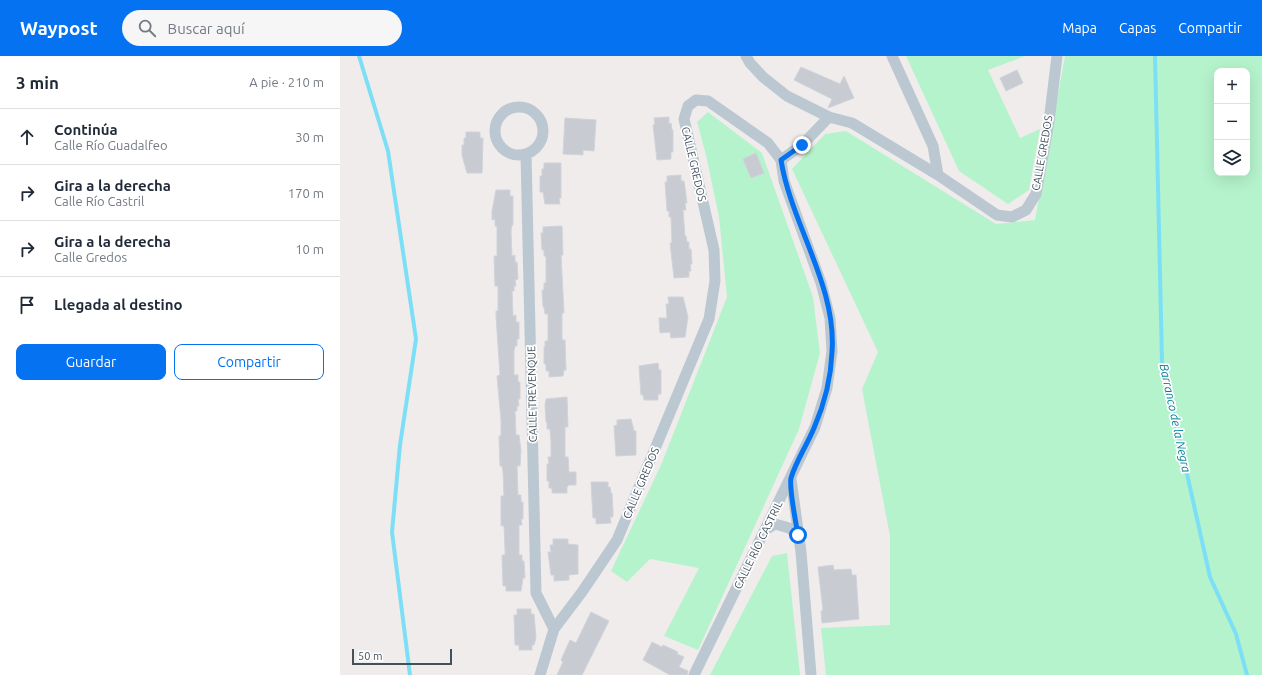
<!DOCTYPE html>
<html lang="es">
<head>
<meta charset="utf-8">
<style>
  :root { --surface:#fff; --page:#f6f6f7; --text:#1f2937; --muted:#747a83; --line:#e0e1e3; --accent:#0572f1 }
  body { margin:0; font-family:Ubuntu,sans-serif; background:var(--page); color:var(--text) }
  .controls { position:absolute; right:12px; top:12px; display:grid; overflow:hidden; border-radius:8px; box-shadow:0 4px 16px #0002 }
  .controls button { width:36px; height:36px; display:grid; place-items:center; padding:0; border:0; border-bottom:1px solid var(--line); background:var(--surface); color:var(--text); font:20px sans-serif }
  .scale { position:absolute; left:12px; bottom:10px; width:100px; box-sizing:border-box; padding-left:4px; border:2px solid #43515c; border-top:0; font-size:11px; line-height:14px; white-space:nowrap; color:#43515c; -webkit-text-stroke:3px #fff; paint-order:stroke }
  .stop { position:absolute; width:12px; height:12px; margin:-9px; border:3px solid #0572f1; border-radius:50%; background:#fff }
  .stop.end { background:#0572f1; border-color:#fff; box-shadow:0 1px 4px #0008 }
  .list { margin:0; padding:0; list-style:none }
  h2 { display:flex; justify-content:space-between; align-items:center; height:52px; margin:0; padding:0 16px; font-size:17px }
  h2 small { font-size:13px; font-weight:400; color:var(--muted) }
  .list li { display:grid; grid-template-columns:26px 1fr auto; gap:12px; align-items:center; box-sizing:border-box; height:56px; padding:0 16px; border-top:1px solid var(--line) }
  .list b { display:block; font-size:15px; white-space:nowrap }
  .list p { margin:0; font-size:13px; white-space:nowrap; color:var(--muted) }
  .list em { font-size:13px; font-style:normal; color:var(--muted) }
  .actions { display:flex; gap:8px; padding:12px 16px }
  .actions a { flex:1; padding:9px 0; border:1px solid var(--accent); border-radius:8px; text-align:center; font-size:14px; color:var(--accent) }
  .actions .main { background:var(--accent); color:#fff }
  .icon { flex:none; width:22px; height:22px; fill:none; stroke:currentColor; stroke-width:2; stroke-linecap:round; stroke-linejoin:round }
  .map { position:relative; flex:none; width:922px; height:619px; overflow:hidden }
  header { display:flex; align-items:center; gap:24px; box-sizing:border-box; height:56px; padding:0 20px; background:var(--accent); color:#fff }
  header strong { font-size:19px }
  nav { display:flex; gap:22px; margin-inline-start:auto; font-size:14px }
  .search { width:280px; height:36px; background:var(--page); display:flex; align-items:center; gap:10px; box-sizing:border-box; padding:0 14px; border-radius:22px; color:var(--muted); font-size:15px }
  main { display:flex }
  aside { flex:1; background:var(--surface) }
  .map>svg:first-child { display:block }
  .green { fill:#b5f3cc; fill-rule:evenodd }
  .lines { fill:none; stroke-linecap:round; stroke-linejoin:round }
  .stream { stroke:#7ddff5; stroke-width:4 }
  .building { fill:#c8ccd2; stroke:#d0d3d9 }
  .street { stroke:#bbc8d1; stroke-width:11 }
  .route { stroke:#0572f1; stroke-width:5 }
  .labels { text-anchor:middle; stroke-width:3.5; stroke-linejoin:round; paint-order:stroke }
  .street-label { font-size:11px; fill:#43515c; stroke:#fff }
  .water-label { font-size:12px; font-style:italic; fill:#037e9a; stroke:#fff }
</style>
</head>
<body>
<header>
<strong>Waypost</strong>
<div class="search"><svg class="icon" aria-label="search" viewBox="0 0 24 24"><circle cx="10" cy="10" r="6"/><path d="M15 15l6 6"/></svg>Buscar aquí</div>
<nav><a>Mapa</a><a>Capas</a><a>Compartir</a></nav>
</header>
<main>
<aside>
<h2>3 min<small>A pie · 210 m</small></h2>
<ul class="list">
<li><svg class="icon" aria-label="ahead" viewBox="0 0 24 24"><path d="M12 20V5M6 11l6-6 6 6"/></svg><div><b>Continúa</b><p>Calle Río Guadalfeo</p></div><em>30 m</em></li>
<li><svg class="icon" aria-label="right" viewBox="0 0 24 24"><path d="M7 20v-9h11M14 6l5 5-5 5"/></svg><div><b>Gira a la derecha</b><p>Calle Río Castril</p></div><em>170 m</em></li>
<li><svg class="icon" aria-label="right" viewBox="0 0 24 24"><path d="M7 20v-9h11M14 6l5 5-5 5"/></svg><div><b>Gira a la derecha</b><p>Calle Gredos</p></div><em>10 m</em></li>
<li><svg class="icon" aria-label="arrive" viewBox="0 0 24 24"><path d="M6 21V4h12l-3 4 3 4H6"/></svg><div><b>Llegada al destino</b></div></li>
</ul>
<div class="actions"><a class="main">Guardar</a><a>Compartir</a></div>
</aside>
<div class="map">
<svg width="922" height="619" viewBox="0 0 922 619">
  <rect width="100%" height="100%" fill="#f0ecec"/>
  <!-- green -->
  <path class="green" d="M566,0H685L648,14L680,82L700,73L689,134L668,148L619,115Z
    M725,0H922V619H486L481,572L550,569V480L522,333L538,296L452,113L485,78L506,75L656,168L695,164ZM877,15H907V117H877Z
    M368,56L422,97L473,241L480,297L459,373L358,594L324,580L359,512L310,503L287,526L271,515L321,409L387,241L379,161L366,99L357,66Z
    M447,497L460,619H370L432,500Z"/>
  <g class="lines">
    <!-- stream -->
    <path class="stream" d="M19,0L48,95L76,283L60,389L52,476L70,619
      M815,0L822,306L870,521L896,578L907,619"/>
  </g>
  <!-- building -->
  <path class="building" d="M461,11L500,28L504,20L514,42L488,52L492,43L454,24Z
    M677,14L683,27L666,35L660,22Z
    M329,61V68L331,67L332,74H333V96H331V103L317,104L313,69L315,68L314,62Z
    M225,62L256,64L254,95L243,94V99L223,98Z
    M126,76H140V82H143L142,117H127L122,99V89H124V82H126Z
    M416,97L424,117L411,122L403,103Z
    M204,107H221V142H219L220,148H205L203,136H200V120H202V113H204Z
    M341,119V125H344L345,132L347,147H345L346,154H343L345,180H346L347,186H349V193H351L352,208H350L351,215H349V221L334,222L330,187H332L331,161H329V155H327L325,126H327V120Z
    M156,134H170V140H173V169H172L171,175L172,200L175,199V206H177L178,223L175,224L176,230H174V235H172L173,260L176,259V266H179V283H177V290H175L174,295V319H178V326H180V343H178L179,350H177V355H175L176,379H179L181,395L180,410H177L178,439H181V446H183V463H181L182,469H179V499H182V505H184L185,522H183L181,535H166V530H163L162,499H165V493L164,470H161V440H164L163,416L162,410H160L159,380H161V364L157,320L160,319L156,260V255H158V230H155L154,200H157V170H155V163L152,164V155Z
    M222,170L223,199H221L224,257H222V284H225L226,314H224L223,320L209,321V315H206V308H204V291H205V285H208V258H205L204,251H203L202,234H204V227H206V200H204V194H202L201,177H203V171Z
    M328,241H343L348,261L345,281L331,282L330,276L320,277L319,262H327L326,248H329Z
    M318,307L319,314H321V338H318V344H304L303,339H301L299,310Z
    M227,341L228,371H225V401H228L229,416H236V429H229L227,431V437H212V432H209V425H207V408H209L208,401H211V386L210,373H207V366H206L205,349L206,343Z
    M291,363L294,375H296V399L276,400L274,370L277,369V364Z
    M251,426H268V431H270L271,437H272L273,454V461H270L271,467L256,468V462H253Z
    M213,483H228V488L238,489V518L229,519V524L214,525V519H211L208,496H211L210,489H213Z
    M493,509L494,514L511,513L512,519H516L519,563L482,567L481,555L483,554L478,511Z
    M177,553H191V558H194L196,582L194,589H192V594H179V589H175L174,559H177Z
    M251,556L269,565L242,619H217L223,606L221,604L230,584L236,587Z
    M312,586L322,591L323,589L338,596L337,598L344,601L339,611L348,615L347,619H330L303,604Z"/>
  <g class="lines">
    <!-- street -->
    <path class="street" d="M406,0L410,7L423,21L447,40L489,61L512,67L598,119L657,159L672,161L686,154L696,138L709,66L717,0
      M552,0L593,90L598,119
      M155 75a24 24 0 1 1 48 0a24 24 0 1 1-48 0Z
      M186,98L196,537L214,573
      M441,104L462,89L489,61
      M451,423L461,496L471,619
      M425,474L435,468L449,472L458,479
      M200,619L214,573L242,536L277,484L369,263L375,225L374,194L344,63L348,50L356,44L368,45L428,87L441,104L444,125L481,227L490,262L492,295L487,332L475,371L354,619"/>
  </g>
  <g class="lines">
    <!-- route -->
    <path class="route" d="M458,479C456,468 449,431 451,422C456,405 467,389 474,372C484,349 491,322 492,296C497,230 451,168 441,104L462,89"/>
  </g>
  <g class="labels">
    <!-- street labels -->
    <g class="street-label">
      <text transform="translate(702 97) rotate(-80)" y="4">CALLE GREDOS</text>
      <text transform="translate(354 108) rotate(77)" y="4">CALLE GREDOS</text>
      <text transform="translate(192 338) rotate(-91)" y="4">CALLE TREVENQUE</text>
      <text transform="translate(301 427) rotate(-67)" y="4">CALLE GREDOS</text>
      <text transform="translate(418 489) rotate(-64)" y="4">CALLE RÍO CASTRIL</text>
    </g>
    <!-- water labels -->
    <g class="water-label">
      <text transform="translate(835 362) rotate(78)" y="4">Barranco de la Negra</text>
    </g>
  </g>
</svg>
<div class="controls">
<button>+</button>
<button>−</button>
<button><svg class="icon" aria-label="layers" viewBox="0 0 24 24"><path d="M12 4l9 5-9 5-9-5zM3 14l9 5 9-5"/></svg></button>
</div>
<div class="scale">50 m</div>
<div class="stop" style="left:458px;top:479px"></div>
<div class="stop end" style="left:462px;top:89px"></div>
</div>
</main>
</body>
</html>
